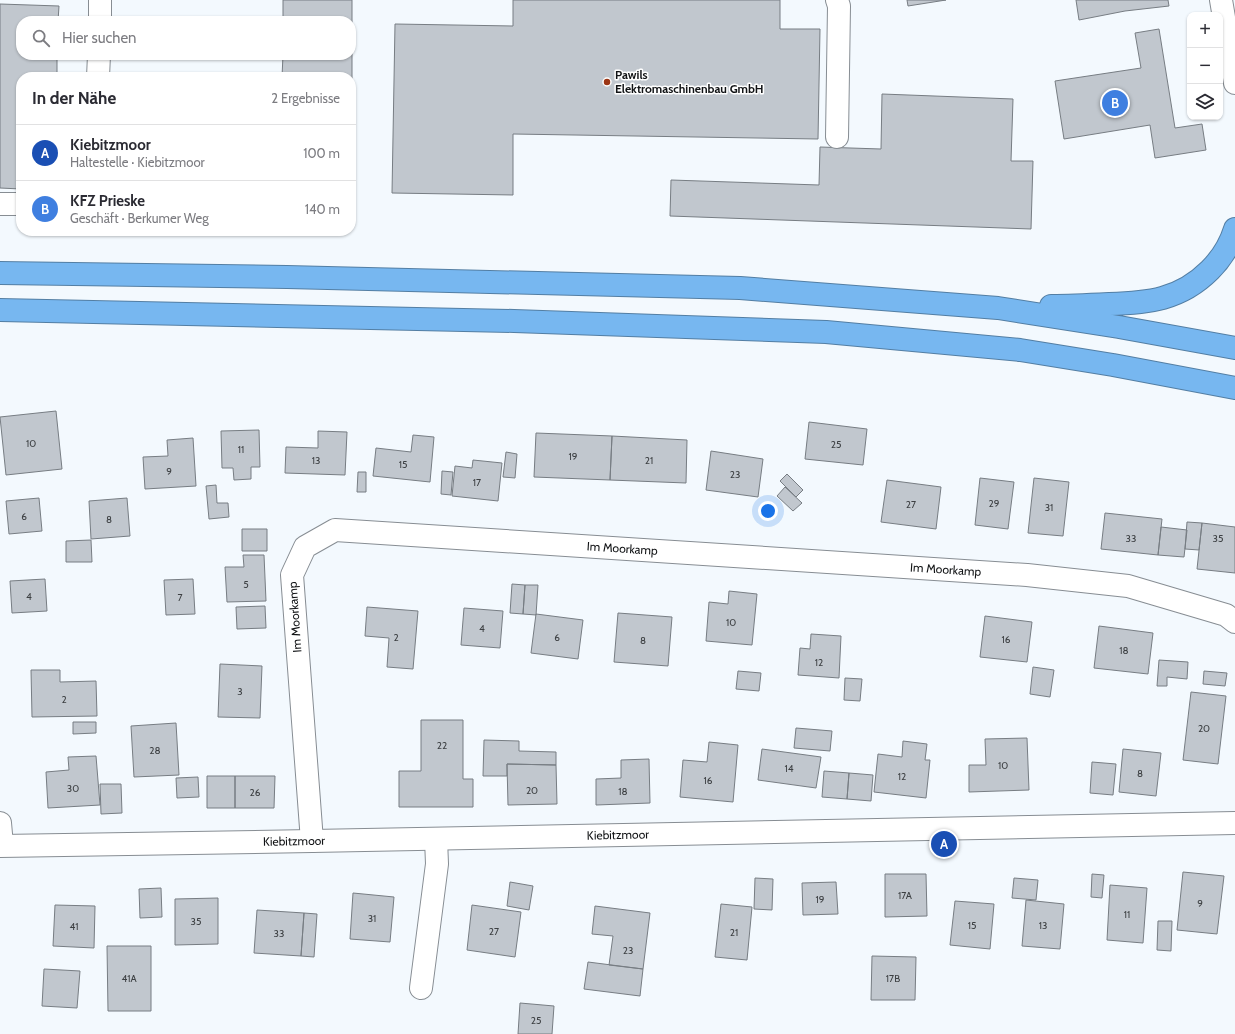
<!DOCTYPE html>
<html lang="de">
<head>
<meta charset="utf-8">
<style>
  :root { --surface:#fff; --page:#f7f7f7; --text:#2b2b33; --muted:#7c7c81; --line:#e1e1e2; --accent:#0b8043 }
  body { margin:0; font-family:Cabin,sans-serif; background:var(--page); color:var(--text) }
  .controls { position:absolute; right:12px; top:12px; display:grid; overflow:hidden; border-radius:8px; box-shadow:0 1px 3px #0004 }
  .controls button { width:36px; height:36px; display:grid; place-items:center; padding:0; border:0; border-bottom:1px solid var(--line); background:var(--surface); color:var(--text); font:20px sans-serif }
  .you { position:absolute; left:768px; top:511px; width:14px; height:14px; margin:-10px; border:3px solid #fff; border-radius:50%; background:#1a73e8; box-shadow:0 0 0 6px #1a73e833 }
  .badge { display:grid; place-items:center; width:26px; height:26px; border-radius:50%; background:var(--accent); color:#fff; font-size:13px; font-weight:700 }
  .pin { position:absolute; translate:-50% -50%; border:2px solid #fff; box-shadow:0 1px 4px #0006 }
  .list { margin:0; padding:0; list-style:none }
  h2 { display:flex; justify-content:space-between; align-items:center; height:52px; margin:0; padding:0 16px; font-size:17px }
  h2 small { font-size:13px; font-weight:400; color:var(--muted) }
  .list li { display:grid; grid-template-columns:26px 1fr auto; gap:12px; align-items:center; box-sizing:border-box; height:56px; padding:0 16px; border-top:1px solid var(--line) }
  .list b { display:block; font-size:15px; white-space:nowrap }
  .list p { margin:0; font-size:13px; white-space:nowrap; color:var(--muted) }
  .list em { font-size:13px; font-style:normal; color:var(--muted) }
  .icon { flex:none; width:22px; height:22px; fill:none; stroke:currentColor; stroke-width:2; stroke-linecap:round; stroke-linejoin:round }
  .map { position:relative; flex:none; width:1235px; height:1034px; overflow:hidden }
  .search { position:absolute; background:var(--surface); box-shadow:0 1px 3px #0004; left:16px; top:16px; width:340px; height:44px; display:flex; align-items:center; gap:10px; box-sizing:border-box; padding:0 14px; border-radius:16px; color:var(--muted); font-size:15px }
  .panel { position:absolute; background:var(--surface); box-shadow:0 1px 3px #0004; left:16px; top:72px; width:340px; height:164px; border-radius:16px }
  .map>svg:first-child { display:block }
  .building { fill:#c1c7ce; stroke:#777d83 }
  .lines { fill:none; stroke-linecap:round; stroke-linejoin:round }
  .minor-casing { stroke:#878d93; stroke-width:24 }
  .highway-casing { stroke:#537ea3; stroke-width:24 }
  .minor { stroke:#fff; stroke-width:22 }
  .highway { stroke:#77b7f0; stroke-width:22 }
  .poi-dot { fill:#9c3514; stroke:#fff; stroke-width:1.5 }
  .labels { text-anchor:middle; stroke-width:3; stroke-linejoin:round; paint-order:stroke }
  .number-label { font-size:10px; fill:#3d4043 }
  .poi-label { font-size:12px; font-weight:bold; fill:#111315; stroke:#fff; text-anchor:start }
  .street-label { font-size:12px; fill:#111315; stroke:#fff }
</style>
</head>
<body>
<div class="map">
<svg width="1235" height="1034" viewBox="0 0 1235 1034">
  <rect width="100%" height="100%" fill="#f3f9fe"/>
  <!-- building -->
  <path class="building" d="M283,0H352V83L351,77H282L283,55H351V21H283Z
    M513,0H780V29H820L818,139L513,134V195L392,193L395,24L513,26Z
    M907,0H946L908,6Z
    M1076,0H1168L1169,6L1125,11L1079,20Z
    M0,4L59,6L58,21H21V55H57V77H21V189L0,188Z
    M1159,29L1175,128L1202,124L1206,150L1155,158L1150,125L1064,139L1055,81L1141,68L1135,33Z
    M882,94L1013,99L1011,161H1033L1031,229L670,216L671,180L819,185L820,147L881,149Z
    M56,411L62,469L6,475L0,417Z
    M809,422L867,429L863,465L805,459Z
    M259,430L260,467H251V479L234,480L233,468H222L221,431Z
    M318,431L347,432L345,475L285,473L286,447L318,448Z
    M536,433L612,436L610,480L534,477Z
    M413,435L434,437L430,482L373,476L376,448L411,452Z
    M612,436L687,440L686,483L610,480Z
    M193,438L196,486L145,489L143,457L168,456L167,440Z
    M711,451L763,459L758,497L706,490Z
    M506,452L517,454L515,478L503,477Z
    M473,460L502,463L498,501L452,496L455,466L472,468Z
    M442,471L453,472L451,495L441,494Z
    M358,472H366V492H357Z
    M787,474L803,490L796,497L780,481Z
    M980,478L1014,482L1008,529L975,525Z
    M1034,478L1069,482L1063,536L1028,533Z
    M887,480L941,487L936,529L881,522Z
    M216,485L217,503H228L229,517L209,519L206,486Z
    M785,487L802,503L793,511L777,496Z
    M39,498L42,531L9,534L6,501Z
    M127,498L130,536L91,539L89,501Z
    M1105,513L1162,519L1158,555L1101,549Z
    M1187,522L1202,523L1199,550L1185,549Z
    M1202,523L1235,527V573L1197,569Z
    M1161,527L1187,530L1184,557L1158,555Z
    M242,529H267V551H242Z
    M91,540L92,562H66V541Z
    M243,555H264L266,601L227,602L225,567H244Z
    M45,579L47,611L12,613L10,581Z
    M193,579L195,614L166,615L164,580Z
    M512,584L525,585L523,614L510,613Z
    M525,585H538L536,615L523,614Z
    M729,591L757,594L752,645L706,641L709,602L728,604Z
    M265,606L266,628L237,629L236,607Z
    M367,607L418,611L413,669L387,667L389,638L365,636Z
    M464,608L503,611L500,648L461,645Z
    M618,613L672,617L668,666L614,662Z
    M536,614L583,620L578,659L531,653Z
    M985,616L1032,622L1027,662L980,657Z
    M1099,626L1153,633L1148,674L1094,668Z
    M811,634L841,636L839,678L798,675L800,648L810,649Z
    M1159,660L1188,662L1187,679L1167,677V686H1157Z
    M220,664L262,666L260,718L218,717Z
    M1033,667L1054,670L1050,697L1030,694Z
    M31,670H60V682L96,681L97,716L32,717Z
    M738,671L761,673L759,691L736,689Z
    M1204,671L1227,673L1225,686L1203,684Z
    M845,678L862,679L860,701L844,700Z
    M1191,692L1226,696L1218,764L1183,760Z
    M421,720H463V779H473V807H399V771H421Z
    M73,722H96V733L73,734Z
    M176,723L179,775L134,777L131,726Z
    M796,728L832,731L830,751L794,748Z
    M1027,738L1029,790L969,792V765H986L985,739Z
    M484,740L519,741V751L556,752V765L507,764V776H483Z
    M903,741L927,744L925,760H930L926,798L874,792L878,754L902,757Z
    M709,742L738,745L733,802L680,797L683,760L707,762Z
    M762,749L821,757L816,788L758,780Z
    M1123,749L1161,753L1156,796L1119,792Z
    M96,756L100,805L48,808L46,772L69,770L68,757Z
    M649,759L650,803L596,805V779L621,778V760Z
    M1092,762L1116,764L1113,795L1090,793Z
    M507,764L556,765L557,804L508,805Z
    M824,771L849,773L847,799L822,797Z
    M849,773L873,775L871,801L847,799Z
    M207,776H235V808H207Z
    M235,776H275L274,808H235Z
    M198,777L199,797L177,798L176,778Z
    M100,784H121L122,813L101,814Z
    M1183,872L1224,876L1217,934L1177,930Z
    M885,874H926L927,916L885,917Z
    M1092,874L1104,875L1102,898L1091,897Z
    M755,878L773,879L772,910L754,909Z
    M1014,878L1038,880L1036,900L1012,898Z
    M510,882L533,886L529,910L507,906Z
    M836,882L838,914L803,915L802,883Z
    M1110,885L1147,888L1143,943L1107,940Z
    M161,888L162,917L140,918L139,889Z
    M353,893L394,897L390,942L350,939Z
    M218,898V944L175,945V899Z
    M1026,900L1064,904L1060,949L1022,946Z
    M955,901L994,904L990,949L950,945Z
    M721,904L752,907L747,960L715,957Z
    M55,905L95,906L94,948L53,946Z
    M472,905L521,912L515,957L467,950Z
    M595,906L650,913L643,969L609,965L613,936L592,934Z
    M257,910L304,913L301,956L254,953Z
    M304,913L317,914L314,957L301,956Z
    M1158,921H1172L1171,951L1157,950Z
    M107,946H151V1011H108Z
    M872,956L916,957L915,1000H871Z
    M588,962L643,969L640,996L584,989Z
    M44,969L80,971L77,1008L42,1006Z
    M520,1003L554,1006L552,1034H518Z"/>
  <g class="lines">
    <defs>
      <g id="minor">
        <path d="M1221,0L1235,83"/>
        <path d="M100,21V0"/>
        <path d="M98,77L99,55"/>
        <path d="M837,137L839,6L837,0"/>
        <path d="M0,204H21"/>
        <path d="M0,823L2,845"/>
        <path id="s1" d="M312,841L292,575L305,547L335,530L1027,575L1128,586L1226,615L1235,622"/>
        <path id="s2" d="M0,846L312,841L1235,823"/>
        <path d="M421,988L437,864L436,839"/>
      </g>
      <path id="highway" d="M0,273L287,277L740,288L998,308L1119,327L1235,348
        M1051,306C1070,306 1090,305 1109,304C1148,303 1180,300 1210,270C1221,259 1230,245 1235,229
        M0,310L514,321L826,332L1020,350L1113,365L1235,388"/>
    </defs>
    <!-- minor casing -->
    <use href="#minor" class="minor-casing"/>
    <!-- highway casing -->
    <use href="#highway" class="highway-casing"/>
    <!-- minor -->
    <use href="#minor" class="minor"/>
    <!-- highway -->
    <use href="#highway" class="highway"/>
  </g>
  <!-- markers -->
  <circle class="poi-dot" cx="607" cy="82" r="4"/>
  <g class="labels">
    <!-- number labels -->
    <g class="number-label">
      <text x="31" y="447">10</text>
      <text x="836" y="448">25</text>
      <text x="241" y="453">11</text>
      <text x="573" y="460">19</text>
      <text x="316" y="464">13</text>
      <text x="649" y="464">21</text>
      <text x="403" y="468">15</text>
      <text x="169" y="475">9</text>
      <text x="735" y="478">23</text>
      <text x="477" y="486">17</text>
      <text x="994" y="507">29</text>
      <text x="911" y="508">27</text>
      <text x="1049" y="511">31</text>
      <text x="24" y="520">6</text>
      <text x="109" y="523">8</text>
      <text x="1131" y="542">33</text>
      <text x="1218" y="542">35</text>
      <text x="246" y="588">5</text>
      <text x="29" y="600">4</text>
      <text x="180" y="601">7</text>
      <text x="731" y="626">10</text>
      <text x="482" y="632">4</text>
      <text x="396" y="641">2</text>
      <text x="557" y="641">6</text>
      <text x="1006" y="643">16</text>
      <text x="643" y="644">8</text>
      <text x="1124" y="654">18</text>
      <text x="819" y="666">12</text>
      <text x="240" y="695">3</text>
      <text x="64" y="703">2</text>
      <text x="1204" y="732">20</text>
      <text x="442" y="749">22</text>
      <text x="155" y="754">28</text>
      <text x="1003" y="769">10</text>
      <text x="789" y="772">14</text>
      <text x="1140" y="777">8</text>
      <text x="902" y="780">12</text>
      <text x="708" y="784">16</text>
      <text x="73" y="792">30</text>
      <text x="532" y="794">20</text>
      <text x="623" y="795">18</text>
      <text x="255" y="796">26</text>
      <text x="905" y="899">17A</text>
      <text x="820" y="903">19</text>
      <text x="1200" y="907">9</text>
      <text x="1127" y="918">11</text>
      <text x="372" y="922">31</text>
      <text x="196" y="925">35</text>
      <text x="972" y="929">15</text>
      <text x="1043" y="929">13</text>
      <text x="74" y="930">41</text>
      <text x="494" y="935">27</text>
      <text x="734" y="936">21</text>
      <text x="279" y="937">33</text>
      <text x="628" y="954">23</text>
      <text x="129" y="982">41A</text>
      <text x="893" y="982">17B</text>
      <text x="536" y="1024">25</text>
    </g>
    <!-- poi labels -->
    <g class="poi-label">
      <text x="615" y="79">Pawils<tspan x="615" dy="14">Elektromaschinenbau GmbH</tspan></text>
    </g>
    <!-- street labels -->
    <g class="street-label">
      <text dy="4" stroke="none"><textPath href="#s1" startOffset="620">Im Moorkamp</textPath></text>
      <text dy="4" stroke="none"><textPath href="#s1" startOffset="944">Im Moorkamp</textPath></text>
      <text transform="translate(295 617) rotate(-94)" y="4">Im Moorkamp</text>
      <text dy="4" stroke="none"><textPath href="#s2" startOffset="618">Kiebitzmoor</textPath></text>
      <text dy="4" stroke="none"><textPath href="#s2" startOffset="294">Kiebitzmoor</textPath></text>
    </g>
  </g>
</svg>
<div class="controls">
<button>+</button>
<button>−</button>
<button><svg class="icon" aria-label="layers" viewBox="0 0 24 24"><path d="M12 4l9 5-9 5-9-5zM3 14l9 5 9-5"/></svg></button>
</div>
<div class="you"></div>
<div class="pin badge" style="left:944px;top:844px;background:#1a4fb4">A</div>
<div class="pin badge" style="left:1115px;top:103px;background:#3f7fe0">B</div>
<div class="search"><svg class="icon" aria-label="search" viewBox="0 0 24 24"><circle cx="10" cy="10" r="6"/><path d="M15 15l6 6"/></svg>Hier suchen</div>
<section class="panel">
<h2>In der Nähe<small>2 Ergebnisse</small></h2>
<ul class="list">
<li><span class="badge" style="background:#1a4fb4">A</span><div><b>Kiebitzmoor</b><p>Haltestelle · Kiebitzmoor</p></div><em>100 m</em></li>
<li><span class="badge" style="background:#3f7fe0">B</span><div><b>KFZ Prieske</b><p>Geschäft · Berkumer Weg</p></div><em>140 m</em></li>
</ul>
</section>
</div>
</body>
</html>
